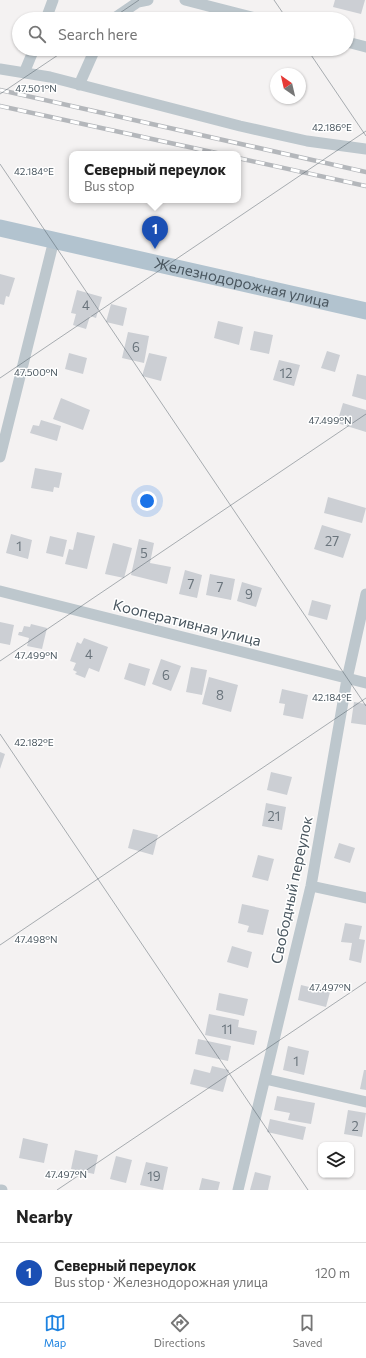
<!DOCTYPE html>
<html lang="en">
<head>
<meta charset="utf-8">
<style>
  :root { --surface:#fff; --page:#f2f2f2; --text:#222; --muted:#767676; --line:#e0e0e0; --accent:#1e83e1 }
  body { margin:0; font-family:Commissioner,sans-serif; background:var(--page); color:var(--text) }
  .controls { position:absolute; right:12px; bottom:12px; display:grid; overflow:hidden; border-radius:8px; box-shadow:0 1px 3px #0004 }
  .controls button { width:36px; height:36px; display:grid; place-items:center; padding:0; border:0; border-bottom:1px solid var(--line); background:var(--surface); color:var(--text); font:20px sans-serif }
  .compass { position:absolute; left:270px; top:68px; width:36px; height:36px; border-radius:50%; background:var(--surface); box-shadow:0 1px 3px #0004; rotate:326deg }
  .you { position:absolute; left:147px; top:501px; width:14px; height:14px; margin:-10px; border:3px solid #fff; border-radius:50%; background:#1a73e8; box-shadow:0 0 0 6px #1a73e833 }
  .badge { display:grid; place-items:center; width:26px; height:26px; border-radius:50%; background:var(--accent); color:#fff; font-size:13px; font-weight:700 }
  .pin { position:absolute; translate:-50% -33px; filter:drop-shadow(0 1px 2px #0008) }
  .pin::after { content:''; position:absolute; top:21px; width:14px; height:12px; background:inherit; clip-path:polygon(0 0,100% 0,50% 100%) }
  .popup { position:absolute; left:69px; top:151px; width:172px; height:52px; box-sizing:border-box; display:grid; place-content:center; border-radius:8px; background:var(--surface); filter:drop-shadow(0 1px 3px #0005); font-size:13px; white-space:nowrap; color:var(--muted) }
  .popup b { font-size:15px; color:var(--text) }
  .popup::after { content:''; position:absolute; left:50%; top:100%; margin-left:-8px; border:8px solid transparent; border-top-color:var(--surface) }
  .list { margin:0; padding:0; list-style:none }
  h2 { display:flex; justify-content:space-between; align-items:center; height:52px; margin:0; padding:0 16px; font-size:17px }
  h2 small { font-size:13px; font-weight:400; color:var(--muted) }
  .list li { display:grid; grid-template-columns:26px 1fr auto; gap:12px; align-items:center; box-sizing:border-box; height:60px; padding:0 16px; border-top:1px solid var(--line) }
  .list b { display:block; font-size:15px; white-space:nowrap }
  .list p { margin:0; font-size:13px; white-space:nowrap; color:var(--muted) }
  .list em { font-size:13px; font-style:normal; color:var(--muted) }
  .icon { flex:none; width:22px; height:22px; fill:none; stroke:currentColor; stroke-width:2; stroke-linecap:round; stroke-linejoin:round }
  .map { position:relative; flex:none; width:366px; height:1190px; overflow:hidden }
  .search { position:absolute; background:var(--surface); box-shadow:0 1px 3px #0004; left:12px; right:12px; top:12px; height:44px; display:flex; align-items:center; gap:10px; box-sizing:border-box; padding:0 14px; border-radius:22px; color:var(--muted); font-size:15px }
  .sheet { height:112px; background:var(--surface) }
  nav { display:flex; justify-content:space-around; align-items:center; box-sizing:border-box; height:56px; border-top:1px solid var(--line); background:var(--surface); font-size:11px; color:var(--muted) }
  nav a { display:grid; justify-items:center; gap:2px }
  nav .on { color:var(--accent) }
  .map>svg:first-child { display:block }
  .building { fill:#cccfd4 }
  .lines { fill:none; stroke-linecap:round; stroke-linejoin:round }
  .street { stroke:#bdc7cd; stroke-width:11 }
  .primary { stroke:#b2c3cf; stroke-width:17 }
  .rail-casing { stroke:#b4b7bb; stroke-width:4.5 }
  .rail { stroke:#fff; stroke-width:3; stroke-dasharray:9; stroke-linecap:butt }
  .ticks { fill:none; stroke:#49565f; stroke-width:1; stroke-opacity:0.45 }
  .labels { text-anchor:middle; stroke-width:3; stroke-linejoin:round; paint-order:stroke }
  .number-label { font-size:13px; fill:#6a747c }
  .street-label { font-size:15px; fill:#49565f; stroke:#fff }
  .ticks-label { font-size:10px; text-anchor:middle; fill:#49565f; stroke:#fff; stroke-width:3; stroke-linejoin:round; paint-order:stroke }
</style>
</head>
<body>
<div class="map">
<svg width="366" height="1190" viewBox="0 0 366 1190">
  <rect width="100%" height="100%" fill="#f4f2f2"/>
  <!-- building -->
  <path class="building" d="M335,0H365L361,14L333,7Z
    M0,274L15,278L9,297L6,296L4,305L0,304Z
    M77,290L102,297L96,318L90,316L86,329L73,325L76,314L71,313Z
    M111,304L127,308L123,326L106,322Z
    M218,321L243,327L239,345L214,338Z
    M254,331L273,335L269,354L250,350Z
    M128,332L149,336L144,363L122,358Z
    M327,351L340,355L335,372L321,368Z
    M69,353L87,358L83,374L65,369Z
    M149,353L167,357L161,381L142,376Z
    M279,360L300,365L294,386L273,380Z
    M357,374L366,376V400L352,396Z
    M61,398L90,410L83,430L53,419Z
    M343,403L366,410V432L337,423Z
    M41,420L61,426L57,441L30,433L33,425L39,426Z
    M35,468L62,473L59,488L54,487L53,492L31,488Z
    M328,497L366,508L362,523L324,513Z
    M322,525L351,534L343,558L314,549Z
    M77,532L95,536L87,569L65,564L69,549L73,550Z
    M11,534L32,540L28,559L6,553Z
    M50,536L67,540L63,557L46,553Z
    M139,539L154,543L150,563L171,567L167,584L131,575Z
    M113,543L132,548L124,578L105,574Z
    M185,570L202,575L197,598L179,594Z
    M210,574L235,579L231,600L206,595Z
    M242,582L262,588L256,607L237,601Z
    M312,600L331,605L327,620L308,615Z
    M0,622L14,625L10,645L0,643Z
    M31,624L47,628L42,649L27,646L29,638L18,635L19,632H22L24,626L30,627Z
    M84,638L108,647L99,672L89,668L85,678L75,674L77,672L73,670L76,663L70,661L77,642L81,644Z
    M161,659L181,666L171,691L152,684Z
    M129,663L150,669L145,686L124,679Z
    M191,667L207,670L202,695L186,692Z
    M209,677L238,685L231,712L202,704Z
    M282,689L308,695L303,719L283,715L285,704L279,703Z
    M354,702L366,704V725L351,723Z
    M0,752L5,754L0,769Z
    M271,772L292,777L287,795L267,790Z
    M266,803L286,807L282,830L262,826Z
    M133,829L158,835L153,855L128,848Z
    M339,843L355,848L350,863L334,858Z
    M258,855L274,859L268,881L252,877Z
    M242,904L269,910L263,935L247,932L249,926L238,923Z
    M345,923L362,926L359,939L365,940L361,963L349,960L352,943L341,942Z
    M232,946L252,952L248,968L227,962Z
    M301,985L330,992L326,1007L298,1000Z
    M219,993L248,999L244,1016L216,1010Z
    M209,1014L239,1020L238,1027L257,1031L254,1045L205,1035Z
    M198,1039L231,1046L228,1061L195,1054Z
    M288,1046L309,1051L304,1075L283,1070Z
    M212,1066L229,1070L223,1092L190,1084L194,1069L210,1073Z
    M364,1070H366V1090L360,1089Z
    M277,1096L315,1103L311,1124L288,1120L290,1113L274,1110Z
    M348,1110L366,1113L362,1137L344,1134Z
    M270,1119L306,1127L303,1140L267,1132Z
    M23,1138L48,1144L44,1163L19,1158Z
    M75,1150L98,1155L94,1174L71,1169Z
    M116,1156L132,1160L126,1183L110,1179Z
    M146,1162L168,1167L163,1190L140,1185Z
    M255,1172L271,1176L268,1190H250Z
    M202,1178L220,1182L218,1190H199Z"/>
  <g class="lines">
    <!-- street -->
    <path class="street" d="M185,0L259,19
      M46,19L53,0
      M113,19L138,2L148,0
      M347,42L366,47
      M0,69L50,77L240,126L307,141L366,149
      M24,73L34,49
      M79,85L95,49
      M0,457L54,240
      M0,591L366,683
      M311,886L366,898
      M265,1079L366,1102
      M0,1190H2
      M238,1190L311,886L347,679L366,594"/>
    <!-- primary -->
    <path class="primary" id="s1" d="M0,228L366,311"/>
    <defs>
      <path id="rail" d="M0,90L366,172
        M0,106L221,154
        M238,158L366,186"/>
    </defs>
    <!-- rail casing -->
    <use href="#rail" class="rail-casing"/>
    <!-- rail -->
    <use href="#rail" class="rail"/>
  </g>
  <!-- ticks -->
  <path class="ticks" d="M274,0L287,19M111,19L139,0M307,49L366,136M0,94L67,49M0,164L366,706M0,378L366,131M0,661L366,414M0,734L308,1190M0,945L366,698M57,1190L366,982"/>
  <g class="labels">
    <!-- number labels -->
    <g class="number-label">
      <text x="86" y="310">4</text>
      <text x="136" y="352">6</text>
      <text x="286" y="378">12</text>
      <text x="332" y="546">27</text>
      <text x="19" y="551">1</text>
      <text x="144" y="558">5</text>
      <text x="191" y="589">7</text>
      <text x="220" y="592">7</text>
      <text x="249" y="599">9</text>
      <text x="89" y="659">4</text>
      <text x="166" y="680">6</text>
      <text x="220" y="700">8</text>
      <text x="274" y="821">21</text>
      <text x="227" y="1034">11</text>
      <text x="296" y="1066">1</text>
      <text x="355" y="1131">2</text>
      <text x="154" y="1181">19</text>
    </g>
    <!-- street labels -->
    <g class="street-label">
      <text dy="5" stroke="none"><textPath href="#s1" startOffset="248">Железнодорожная улица</textPath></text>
      <text transform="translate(187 623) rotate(14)" y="5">Кооперативная улица</text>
      <text transform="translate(292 890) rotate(-78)" y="5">Свободный переулок</text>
    </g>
  </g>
  <g class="ticks-label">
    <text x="36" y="92">47.501°N</text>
    <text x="332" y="131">42.186°E</text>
    <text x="34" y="175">42.184°E</text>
    <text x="36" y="376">47.500°N</text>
    <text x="330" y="424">47.499°N</text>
    <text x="36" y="659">47.499°N</text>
    <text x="332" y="701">42.184°E</text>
    <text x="34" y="746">42.182°E</text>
    <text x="36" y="943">47.498°N</text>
    <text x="330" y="991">47.497°N</text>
    <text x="66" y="1178">47.497°N</text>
  </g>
</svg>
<div class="controls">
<button><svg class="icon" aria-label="layers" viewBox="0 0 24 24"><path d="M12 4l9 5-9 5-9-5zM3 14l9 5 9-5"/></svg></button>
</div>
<svg class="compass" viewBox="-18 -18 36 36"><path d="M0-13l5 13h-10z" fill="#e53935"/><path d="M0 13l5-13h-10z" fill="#767676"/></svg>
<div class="you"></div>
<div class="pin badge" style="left:155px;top:249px;background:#1a4fb4">1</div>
<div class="popup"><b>Северный переулок</b>Bus stop</div>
<div class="search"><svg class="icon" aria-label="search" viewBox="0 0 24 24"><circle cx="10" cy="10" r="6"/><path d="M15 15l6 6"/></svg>Search here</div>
</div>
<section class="sheet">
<h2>Nearby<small></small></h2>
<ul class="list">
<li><span class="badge" style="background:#1a4fb4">1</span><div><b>Северный переулок</b><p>Bus stop · Железнодорожная улица</p></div><em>120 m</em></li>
</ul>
</section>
<nav>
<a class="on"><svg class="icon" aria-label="map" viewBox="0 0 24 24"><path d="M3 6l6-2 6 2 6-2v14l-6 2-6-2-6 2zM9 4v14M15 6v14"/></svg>Map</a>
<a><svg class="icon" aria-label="directions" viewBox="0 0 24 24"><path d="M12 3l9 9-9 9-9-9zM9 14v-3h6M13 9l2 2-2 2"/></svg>Directions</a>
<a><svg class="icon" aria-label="saved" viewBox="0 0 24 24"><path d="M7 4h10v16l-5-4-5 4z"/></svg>Saved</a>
</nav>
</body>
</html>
